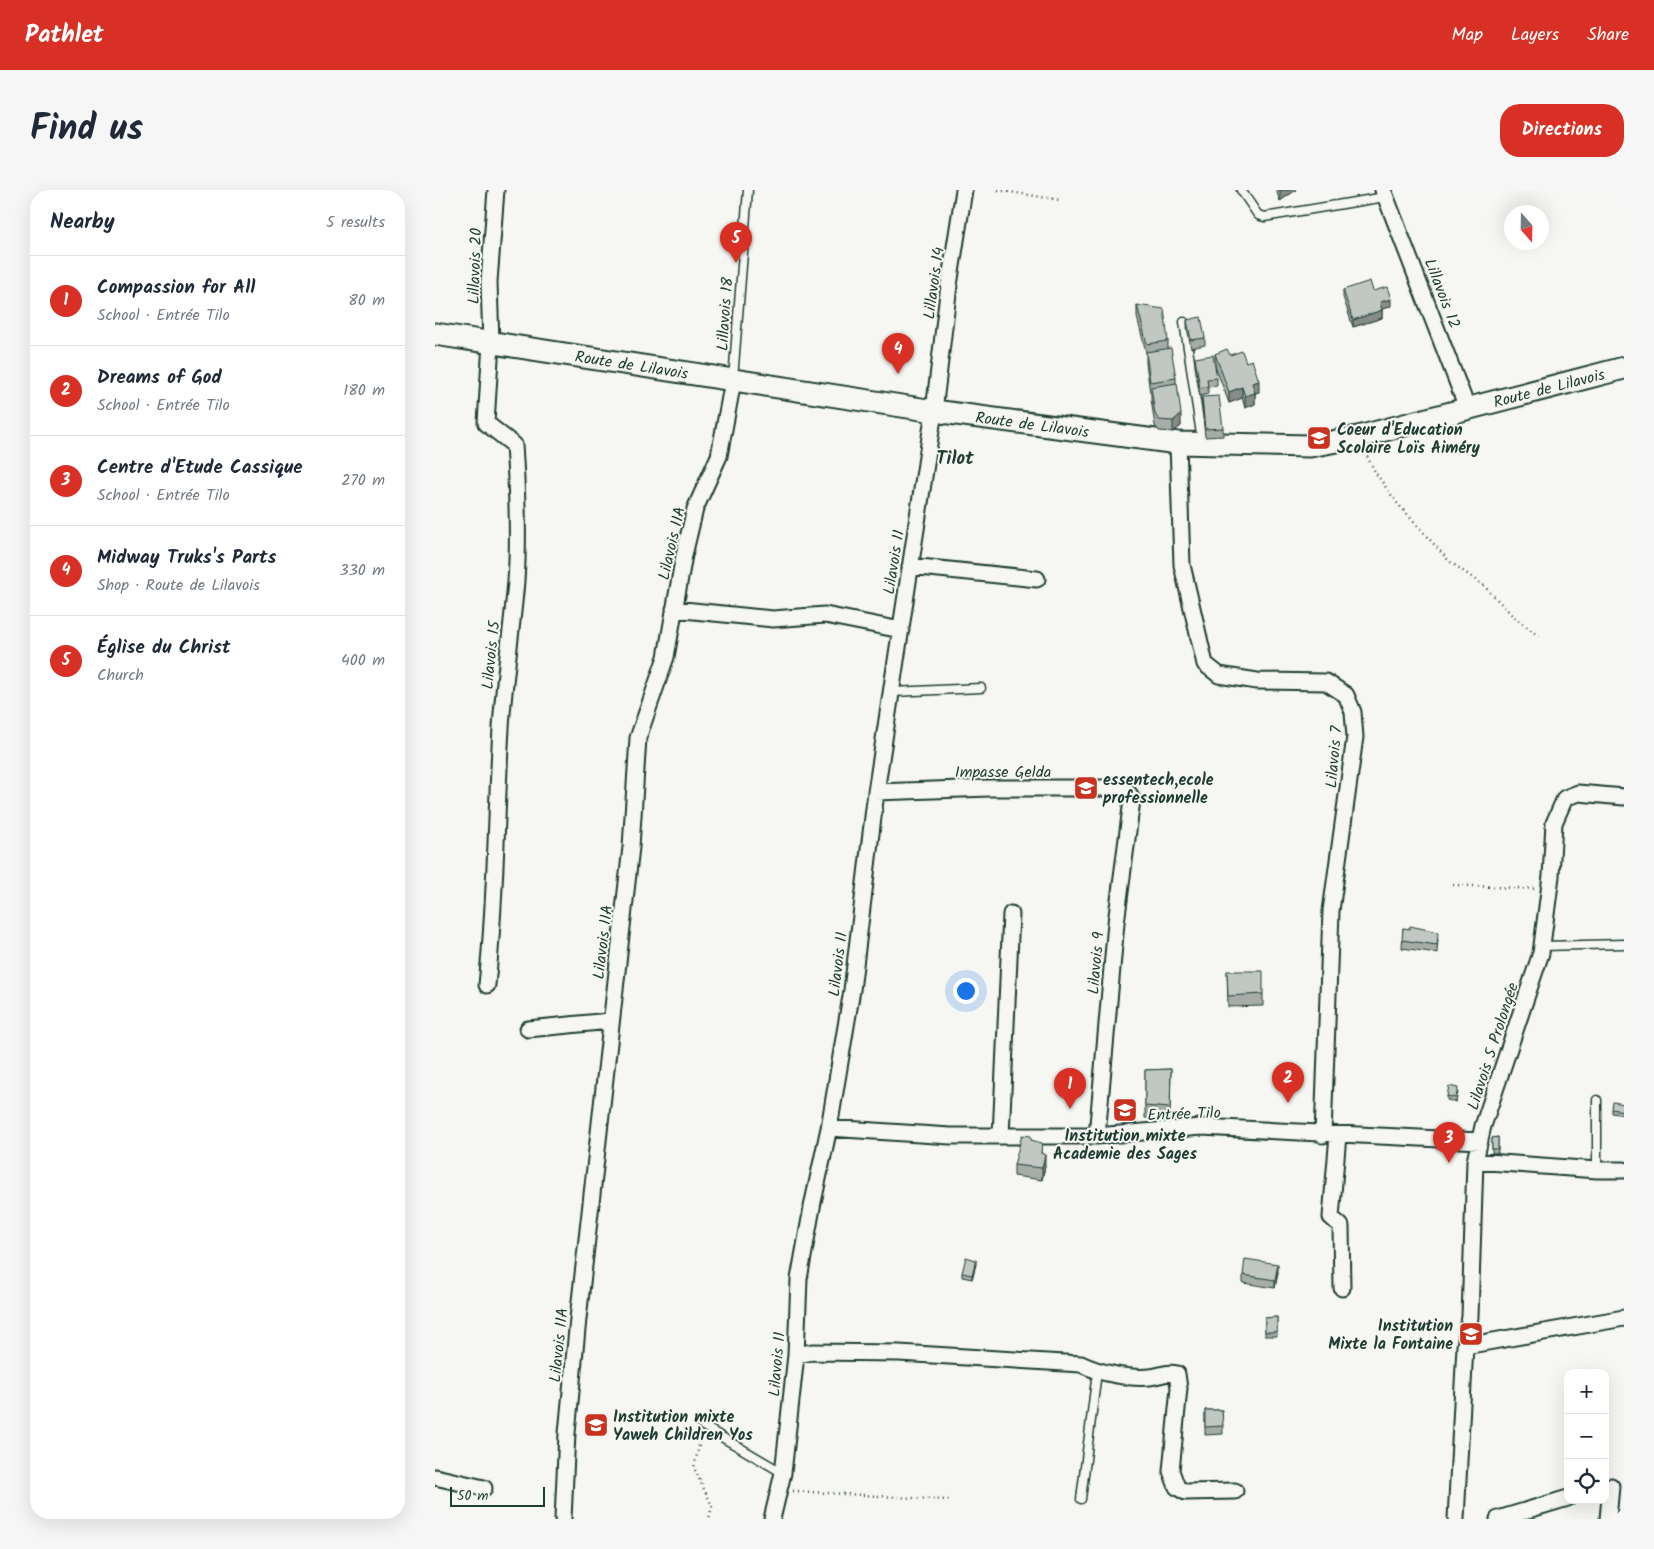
<!DOCTYPE html>
<html lang="en">
<head>
<meta charset="utf-8">
<style>
  :root { --surface:#fff; --page:#f6f6f7; --text:#1f2937; --muted:#747a83; --line:#e0e1e3; --accent:#d93025 }
  body { margin:0; font-family:Kalam,sans-serif; background:var(--page); color:var(--text) }
  .controls { position:absolute; right:15px; bottom:15px; display:grid; overflow:hidden; border-radius:10px; box-shadow:0 5px 20px #0002 }
  .controls button { width:45px; height:45px; display:grid; place-items:center; padding:0; border:0; border-bottom:1px solid var(--line); background:var(--surface); color:var(--text); font:25px sans-serif }
  .compass { position:absolute; left:1069px; top:15px; width:45px; height:45px; border-radius:50%; background:var(--surface); box-shadow:0 5px 20px #0002; rotate:160deg }
  .scale { position:absolute; left:15px; bottom:12px; width:95px; box-sizing:border-box; padding-left:5px; border:2px solid #1f3d34; border-top:0; font-size:14px; line-height:18px; white-space:nowrap; color:#1f3d34; -webkit-text-stroke:4px #f6f6f2; paint-order:stroke }
  .you { position:absolute; left:530px; top:800px; width:18px; height:18px; margin:-12px; border:4px solid #fff; border-radius:50%; background:#1a73e8; box-shadow:0 0 0 8px #1a73e833 }
  .badge { display:grid; place-items:center; width:32px; height:32px; border-radius:50%; background:var(--accent); color:#fff; font-size:16px; font-weight:700 }
  .pin { position:absolute; translate:-50% -41px; filter:drop-shadow(0 1px 2px #0008) }
  .pin::after { content:''; position:absolute; top:26px; width:18px; height:15px; background:inherit; clip-path:polygon(0 0,100% 0,50% 100%) }
  .list { margin:0; padding:0; list-style:none }
  h2 { display:flex; justify-content:space-between; align-items:center; height:65px; margin:0; padding:0 20px; font-size:21px }
  h2 small { font-size:16px; font-weight:400; color:var(--muted) }
  .list li { display:grid; grid-template-columns:32px 1fr auto; gap:15px; align-items:center; box-sizing:border-box; height:90px; padding:0 20px; border-top:1px solid var(--line) }
  .list b { display:block; font-size:19px; white-space:nowrap }
  .list p { margin:0; font-size:16px; white-space:nowrap; color:var(--muted) }
  .list em { font-size:16px; font-style:normal; color:var(--muted) }
  .icon { flex:none; width:28px; height:28px; fill:none; stroke:currentColor; stroke-width:2; stroke-linecap:round; stroke-linejoin:round }
  .map { position:relative; flex:none; width:1189px; height:1329px; overflow:hidden; border-radius:20px }
  header { display:flex; align-items:center; gap:30px; box-sizing:border-box; height:70px; padding:0 25px; background:var(--accent); color:#fff }
  header strong { font-size:24px }
  nav { display:flex; gap:28px; margin-inline-start:auto; font-size:18px }
  .intro { display:flex; align-items:center; justify-content:space-between; box-sizing:border-box; height:120px; padding:0 30px }
  h1 { margin:0; font-size:35px }
  .button { padding:12px 22px; border-radius:20px; background:var(--accent); color:#fff; font-size:18px; font-weight:700 }
  main { display:flex; gap:30px; padding:0 30px }
  aside { flex:1; background:var(--surface); border-radius:20px; box-shadow:0 5px 20px #0002 }
  .map>svg:first-child { display:block }
  .lines { fill:none; stroke-linecap:round; stroke-linejoin:round }
  .service-casing { stroke:#1f3d34; stroke-width:11 }
  .minor-casing { stroke:#1f3d34; stroke-width:19 }
  .secondary-casing { stroke:#1f3d34; stroke-width:25 }
  .path { stroke:#1f3d34; stroke-width:2.5; stroke-dasharray:1 4; stroke-linecap:butt }
  .service { stroke:#f6f6f2; stroke-width:8 }
  .minor { stroke:#f6f6f2; stroke-width:15 }
  .secondary { stroke:#f6f6f2; stroke-width:21 }
  .wall { fill:#a6aca8; stroke:#1f3d34 }
  .shaded-wall { fill:#878c88; stroke:#1f3d34 }
  .building { fill:#c1c8c3; stroke:#1f3d34 }
  .labels { text-anchor:middle; stroke-width:4; stroke-linejoin:round; paint-order:stroke }
  .street-label { font-size:16px; fill:#1f3d34; stroke:#f6f6f2 }
  .poi-label { font-size:16px; font-weight:bold; fill:#1f3d34; stroke:#f6f6f2; text-anchor:start }
  .quarter-label { font-size:19px; font-weight:bold; fill:#1f3d34; stroke:#f6f6f2 }
</style>
</head>
<body>
<header>
<strong>Pathlet</strong>
<nav><a>Map</a><a>Layers</a><a>Share</a></nav>
</header>
<div class="intro"><h1>Find us</h1><a class="button">Directions</a></div>
<main>
<aside>
<h2>Nearby<small>5 results</small></h2>
<ul class="list">
<li><span class="badge">1</span><div><b>Compassion for All</b><p>School · Entrée Tilo</p></div><em>80 m</em></li>
<li><span class="badge">2</span><div><b>Dreams of God</b><p>School · Entrée Tilo</p></div><em>180 m</em></li>
<li><span class="badge">3</span><div><b>Centre d'Etude Cassique</b><p>School · Entrée Tilo</p></div><em>270 m</em></li>
<li><span class="badge">4</span><div><b>Midway Truks's Parts</b><p>Shop · Route de Lilavois</p></div><em>330 m</em></li>
<li><span class="badge">5</span><div><b>Église du Christ</b><p>Church</p></div><em>400 m</em></li>
</ul>
</aside>
<div class="map">
<svg width="1189" height="1329" viewBox="0 0 1189 1329">
  <rect width="100%" height="100%" fill="#f6f6f2"/>
  <filter id="ink" filterUnits="userSpaceOnUse"><feTurbulence type="fractalNoise" baseFrequency=".02" numOctaves="2"/><feDisplacementMap in="SourceGraphic" scale="10" xChannelSelector="R" yChannelSelector="G"/><feConvolveMatrix kernelMatrix="1 2 1 2 8 2 1 2 1" color-interpolation-filters="sRGB"/></filter>
  <g filter="url(#ink)">
    <g class="lines">
      <defs>
        <path id="service" d="M806,0L823,25L829,27L950,7
          M749,132L767,251
          M298,189L313,0
          M457,502L546,498
          M1107,756L1189,754
          M1162,910V980
          M268,1236L348,1283
          M646,1309L662,1182"/>
        <path id="minor" d="M948,0L1033,220
          M743,253L747,375L770,474L784,485L822,491L891,492L911,505L918,522L920,547L896,721L888,945
          M475,376L602,389
          M239,419L338,429L390,425L466,440
          M441,602L555,598H680C690,599 694,601 697,610L681,733L662,946
          M52,795C61,710 61,624 66,538C69,489 77,440 81,391C84,346 82,299 79,255L51,233L56,153L54,92L61,0
          M93,839L175,831
          M394,938L515,946H662L766,937L1045,951
          M903,945L896,1027L906,1036L907,1098
          M566,946L576,724
          M1040,971L1162,980H1189
          M1030,1156L1189,1128
          M361,1165L378,1162L464,1163L646,1174C664,1183 695,1189 715,1187C726,1186 731,1181 742,1184L744,1198L736,1281L742,1297L750,1302L800,1301
          M0,1287L49,1298
          M128,1329L132,1243L143,1129L196,657L203,548L231,467L249,365L260,319L284,266L298,191
          M337,1329L348,1283L361,1165L364,1089L378,1012L394,938L417,800L441,602L499,221L514,95L529,0
          M1021,1329L1030,1156L1035,1127L1040,971L1048,936L1106,763L1116,686L1119,633L1130,608L1143,603L1189,607
          M1063,1329L1133,1308
          M1173,1329L1176,1296"/>
        <g id="secondary">
          <path id="s1" d="M0,144L499,221L743,253L875,256L923,247L1189,178"/>
        </g>
      </defs>
      <!-- service casing -->
      <use href="#service" class="service-casing"/>
      <!-- minor casing -->
      <use href="#minor" class="minor-casing"/>
      <!-- secondary casing -->
      <use href="#secondary" class="secondary-casing"/>
      <!-- path -->
      <path class="path" d="M563,0L625,10
        M930,262L940,282L962,313L1014,371L1048,395L1079,427L1106,448
        M1018,695L1102,699
        M266,1246L259,1278L277,1316L274,1329
        M358,1301L514,1310"/>
      <!-- service -->
      <use href="#service" class="service"/>
      <!-- minor -->
      <use href="#minor" class="minor"/>
      <!-- secondary -->
      <use href="#secondary" class="secondary"/>
    </g>
    <!-- wall -->
    <path class="wall" d="M841,0H861L845,11Z
      M908,100L938,101L956,116L947,119V128L918,137L908,107Z
      M702,115L733,151V158L741,188V194L746,236L738,242L724,241L720,236L716,209V203H715L711,173V162L702,127Z
      M752,130L770,148V155L756,158L752,138Z
      M780,164L795,165L811,172L824,202L820,203V214L810,218L807,208L794,213L780,176Z
      M760,168L782,188V196L773,197V204L765,206L760,176Z
      M767,207L788,238V246L770,247L767,215Z
      M968,738L1003,749L1002,763L967,758Z
      M792,781L828,804V816L793,817Z
      M736,879L735,929L710,928V880Z
      M1023,902L1021,912L1012,910V906Z
      M1189,914V925L1177,923V919Z
      M1063,947V963H1057V948Z
      M596,950L607,963L610,976L607,990L579,986V975Z
      M541,1074L537,1089L527,1087V1083Z
      M843,1082L840,1098L808,1093V1085Z
      M842,1127V1146H830V1128Z
      M770,1220H787L788,1244L770,1245Z"/>
    <!-- shaded-wall -->
    <path class="shaded-wall" d="M845,0H861L845,11Z
      M956,109V116L945,120V112Z
      M947,120V128L918,137V130Z
      M824,191V202L820,203V214L810,218V206L817,193Z
      M807,197V208L794,213V202Z
      M746,224V236L738,242V231Z
      M610,965V976L607,990V978Z
      M541,1070V1074L537,1089V1085Z
      M843,1074V1082L840,1098V1090Z"/>
    <!-- building -->
    <path class="building" d="M935,91L938,101L952,97L956,109L945,112L947,120L918,130L908,100Z
      M702,115L729,119L733,151L712,154Z
      M766,127L770,148L756,150L752,130Z
      M736,158L741,188L715,192L711,162Z
      M792,159L795,165L807,161L811,172L817,170L824,191L817,193L820,203L810,206L807,197L794,202L780,164Z
      M778,165L782,188L772,189L773,197L765,198L760,168Z
      M742,193L746,224L738,231L724,230L720,224L716,197Z
      M784,206L788,238L770,239L767,207Z
      M975,736L1003,742L1002,755L967,750L968,738L975,739Z
      M792,781H828V804L793,806Z
      M736,879L735,918L710,916V880Z
      M1014,896L1023,898L1021,908L1012,906Z
      M1178,912L1189,914V921L1177,919Z
      M587,945L596,946V950L607,953L606,963L610,965L607,978L579,975Z
      M1063,947V959H1057V948Z
      M531,1067L541,1070L537,1085L527,1083Z
      M810,1069L843,1074L840,1090L808,1085Z
      M842,1127V1142H830V1128Z
      M770,1220H787L788,1236L770,1237Z"/>
  </g>
  <!-- icons -->
  <defs>
    <symbol id="school-square" viewBox="-11 -11 22 22"><rect x="-9" y="-9" width="18" height="18" rx="4" fill="#c8321e" stroke="#f6f6f2"/><path d="M0-5L7-2L0 1L-7-2ZM-4 1L0 2.5L4 1V4Q0 6-4 4Z" fill="#fff"/></symbol>
  </defs>
  <g fill-rule="evenodd">
    <use href="#school-square" x="870" y="234" width="28" height="28"/>
    <use href="#school-square" x="637" y="584" width="28" height="28"/>
    <use href="#school-square" x="676" y="906" width="28" height="28"/>
    <use href="#school-square" x="1022" y="1130" width="28" height="28"/>
    <use href="#school-square" x="147" y="1221" width="28" height="28"/>
  </g>
  <g class="labels">
    <!-- street labels -->
    <g class="street-label">
      <text transform="translate(39 76) rotate(-88)" y="6">Lillavois 20</text>
      <text transform="translate(498 93) rotate(-82)" y="6">Lillavois 14</text>
      <text transform="translate(1008 103) rotate(69)" y="6">Lillavois 12</text>
      <text transform="translate(289 124) rotate(-86)" y="6">Lillavois 18</text>
      <text dy="6" stroke="none"><textPath href="#s1" startOffset="199">Route de Lilavois</textPath></text>
      <text dy="6" stroke="none"><textPath href="#s1" startOffset="1129">Route de Lilavois</textPath></text>
      <text dy="6" stroke="none"><textPath href="#s1" startOffset="604">Route de Lilavois</textPath></text>
      <text transform="translate(236 353) rotate(-77)" y="6">Lilavois 11A</text>
      <text transform="translate(458 372) rotate(-81)" y="6">Lilavois 11</text>
      <text transform="translate(55 465) rotate(-84)" y="6">Lilavois 15</text>
      <text transform="translate(898 567) rotate(-85)" y="6">Lilavois 7</text>
      <text x="568" y="587">Impasse Gelda</text>
      <text transform="translate(167 752) rotate(-83)" y="6">Lilavois 11A</text>
      <text transform="translate(660 773) rotate(-85)" y="6">Lilavois 9</text>
      <text transform="translate(402 774) rotate(-83)" y="6">Lilavois 11</text>
      <text transform="translate(1057 856) rotate(-72)" y="6">Lilavois 5 Prolongée</text>
      <text transform="translate(749 923) rotate(-2)" y="6">Entrée Tilo</text>
      <text transform="translate(123 1155) rotate(-84)" y="6">Lilavois 11A</text>
      <text transform="translate(341 1174) rotate(-85)" y="6">Lilavois 11</text>
    </g>
    <!-- poi labels -->
    <g class="poi-label">
      <text x="902" y="245">Coeur d'Education<tspan x="902" dy="18">Scolaire Loïs Aiméry</tspan></text>
      <text x="668" y="595">essentech,ecole<tspan x="668" dy="18">professionnelle</tspan></text>
      <text x="690" y="951" text-anchor="middle">Institution mixte<tspan x="690" dy="18">Academie des Sages</tspan></text>
      <text x="1018" y="1141" text-anchor="end">Institution<tspan x="1018" dy="18">Mixte la Fontaine</tspan></text>
      <text x="178" y="1232">Institution mixte<tspan x="178" dy="18">Yaweh Children Yos</tspan></text>
    </g>
    <!-- quarter labels -->
    <g class="quarter-label">
      <text x="520" y="274">Tilot</text>
    </g>
  </g>
</svg>
<div class="controls">
<button>+</button>
<button>−</button>
<button><svg class="icon" aria-label="locate" viewBox="0 0 24 24"><circle cx="12" cy="12" r="6"/><path d="M12 2v4M12 18v4M2 12h4M18 12h4"/></svg></button>
</div>
<svg class="compass" viewBox="-18 -18 36 36"><path d="M0-13l5 13h-10z" fill="#e53935"/><path d="M0 13l5-13h-10z" fill="#747a83"/></svg>
<div class="scale">50 m</div>
<div class="you"></div>
<div class="pin badge" style="left:635px;top:919px">1</div>
<div class="pin badge" style="left:853px;top:913px">2</div>
<div class="pin badge" style="left:1014px;top:973px">3</div>
<div class="pin badge" style="left:463px;top:184px">4</div>
<div class="pin badge" style="left:301px;top:73px">5</div>
</div>
</main>
</body>
</html>
